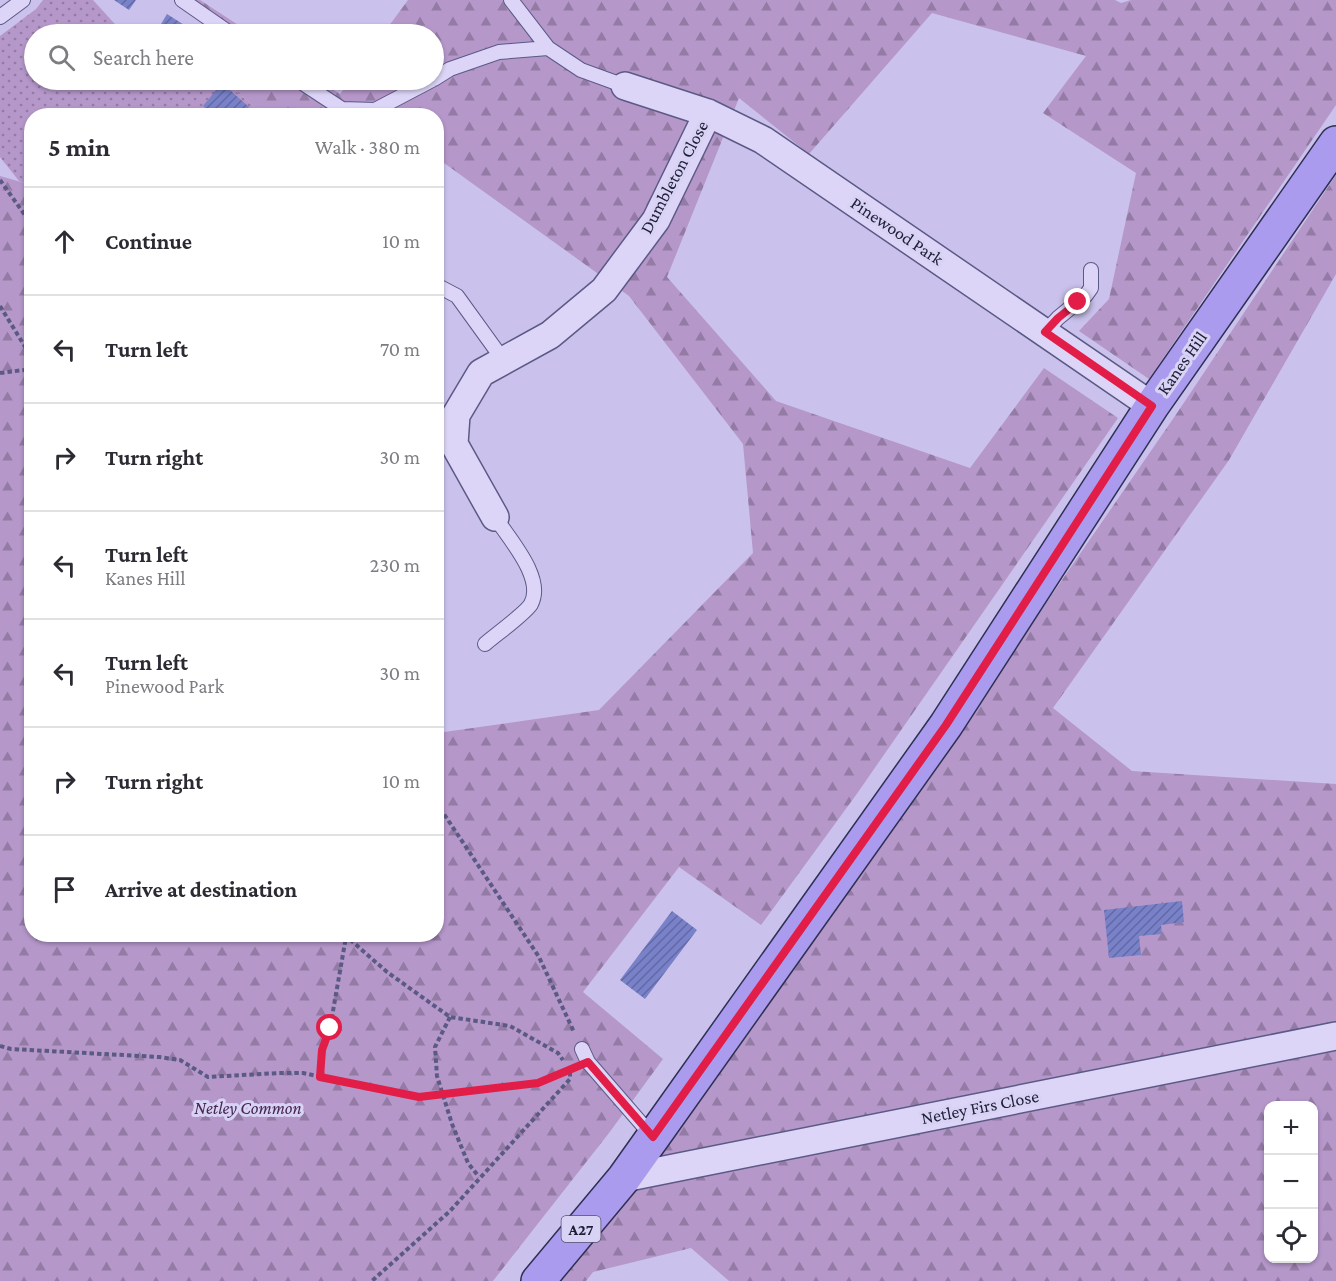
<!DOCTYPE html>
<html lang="en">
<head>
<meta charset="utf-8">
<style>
  :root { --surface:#fff; --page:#f2f2f3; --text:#2b2b33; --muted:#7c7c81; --line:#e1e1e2 }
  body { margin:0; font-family:"Crimson Pro",serif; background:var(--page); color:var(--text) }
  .controls { position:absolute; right:18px; bottom:18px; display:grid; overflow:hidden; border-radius:12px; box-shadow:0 2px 4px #0004 }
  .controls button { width:54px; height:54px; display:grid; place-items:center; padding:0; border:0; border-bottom:2px solid var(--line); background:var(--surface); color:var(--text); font:30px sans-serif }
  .stop { position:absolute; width:18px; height:18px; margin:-14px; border:4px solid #e11d48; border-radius:50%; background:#fff }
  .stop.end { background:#e11d48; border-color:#fff; box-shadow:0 2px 6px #0008 }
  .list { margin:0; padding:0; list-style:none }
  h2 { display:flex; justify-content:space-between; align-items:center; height:78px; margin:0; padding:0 24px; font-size:26px }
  h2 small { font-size:20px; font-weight:400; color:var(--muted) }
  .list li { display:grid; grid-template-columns:39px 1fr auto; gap:18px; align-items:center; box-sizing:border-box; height:108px; padding:0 24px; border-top:2px solid var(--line) }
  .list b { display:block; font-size:22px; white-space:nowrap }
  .list p { margin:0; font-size:20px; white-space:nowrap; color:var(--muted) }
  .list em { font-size:20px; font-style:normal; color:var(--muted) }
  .icon { flex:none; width:33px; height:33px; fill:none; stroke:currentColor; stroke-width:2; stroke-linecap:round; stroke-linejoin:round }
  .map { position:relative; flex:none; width:1336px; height:1281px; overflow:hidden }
  .search { position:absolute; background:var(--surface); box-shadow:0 2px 4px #0004; left:24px; top:24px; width:420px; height:66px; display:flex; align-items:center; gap:15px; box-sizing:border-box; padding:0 21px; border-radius:33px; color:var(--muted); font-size:22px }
  .panel { position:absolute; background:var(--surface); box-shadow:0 2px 4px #0004; left:24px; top:108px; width:420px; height:834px; border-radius:24px }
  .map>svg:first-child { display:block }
  .green { fill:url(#green-dots) }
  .forest { fill:url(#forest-firs); fill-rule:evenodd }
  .building { fill:url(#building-hatch) }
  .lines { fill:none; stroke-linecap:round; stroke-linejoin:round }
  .service-casing { stroke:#5b5a85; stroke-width:16 }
  .minor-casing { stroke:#5b5a85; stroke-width:30 }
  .primary-casing { stroke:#2e3053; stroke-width:36 }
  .path { stroke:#5b5a85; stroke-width:4; stroke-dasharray:4.5 3; stroke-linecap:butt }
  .service { stroke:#dcd5f7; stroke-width:14 }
  .minor { stroke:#dcd5f7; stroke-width:27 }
  .primary { stroke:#aa9bee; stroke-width:33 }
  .route { stroke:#e11d48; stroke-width:8 }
  .labels { text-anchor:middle; stroke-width:6; stroke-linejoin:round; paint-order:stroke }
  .shield { fill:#d8d2f4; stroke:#56546f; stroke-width:1.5 }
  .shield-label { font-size:16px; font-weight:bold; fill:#1e1e36 }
  .street-label { font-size:18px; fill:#1e1e36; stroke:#d8d2f4 }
  .park-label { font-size:18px; font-style:italic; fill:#462551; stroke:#d8d2f4 }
</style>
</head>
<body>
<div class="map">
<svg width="1336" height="1281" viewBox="0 0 1336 1281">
  <defs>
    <pattern id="green-dots" width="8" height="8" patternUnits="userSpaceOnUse" patternTransform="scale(1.5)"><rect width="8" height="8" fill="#b597ca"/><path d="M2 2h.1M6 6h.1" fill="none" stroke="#937ba5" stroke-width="1.8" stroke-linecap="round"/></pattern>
    <pattern id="forest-firs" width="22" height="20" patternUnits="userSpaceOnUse" patternTransform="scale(1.5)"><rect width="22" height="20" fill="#b597ca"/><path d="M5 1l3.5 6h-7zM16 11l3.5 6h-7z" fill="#937ba5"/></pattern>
    <pattern id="building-hatch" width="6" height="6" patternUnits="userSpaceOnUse" patternTransform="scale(1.5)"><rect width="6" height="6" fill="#7981c9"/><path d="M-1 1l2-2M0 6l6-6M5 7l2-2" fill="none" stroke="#6369a4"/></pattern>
  </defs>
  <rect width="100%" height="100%" fill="#cac2ec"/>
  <!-- green -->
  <path class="green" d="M43,0H93L124,34H34V80H222L265,115L32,116L31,185L19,181L0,157V36L36,9Z"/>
  <!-- forest -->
  <path class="forest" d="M192,0H200L252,34H216L217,18Z
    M408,0H1115L1121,3L1131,0H1336V105L1149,379L1079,331L1109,299L1136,173L1043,113L1086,56L932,13L809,154L739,98L667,277L776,401L970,468L1044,368L1118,418L856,795L761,925L679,867L583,992L663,1059L609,1133L493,1281H0V176L32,185V934H436L437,733L599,710L753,553L743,444L629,296L437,158L436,116L265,115L222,80H318L340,94L351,80H434V34H383Z
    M1336,175V274L1229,460L1053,708L1132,771L1336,784V1281H729L691,1248L593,1272L586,1281H559L847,892L1175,416ZM1268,1106H1314V1258H1268Z"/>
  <!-- building -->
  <path class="building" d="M114,0H136L129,10Z
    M167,14L189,28L185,34H155Z
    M222,83L249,107L241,116H214L203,106Z
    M57,108L78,109V116H56Z
    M1182,901L1184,922L1161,925L1162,934L1139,936L1141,955L1109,958L1104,910Z
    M672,911L697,930L645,999L620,980Z"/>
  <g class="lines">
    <defs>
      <path id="service" d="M182,0L231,34
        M511,0L548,48L581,70L625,86
        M0,17L23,0
        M434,79L450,69L499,52L548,48
        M298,80L342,109L375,110L432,80
        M436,285L457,296L504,361
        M1045,332L1058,318L1086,295L1091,288V270
        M485,644C494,636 526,613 531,604C545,578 509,539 495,517
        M582,1049L588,1062L653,1137"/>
      <path id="minor" d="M625,86L708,113L763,140L1152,406
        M495,517L454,444L456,415L481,373L550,335L604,290L656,220L708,113
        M624,1178L1336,1036"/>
      <path id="primary" d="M538,1281L624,1178L946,725L1152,406L1336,143"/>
    </defs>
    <!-- service casing -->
    <use href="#service" class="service-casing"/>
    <!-- minor casing -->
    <use href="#minor" class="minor-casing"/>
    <!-- primary casing -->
    <use href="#primary" class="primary-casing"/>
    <!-- path -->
    <path class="path" d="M0,180L32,225
      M0,306L32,358
      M0,373L32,369
      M436,802L539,957L574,1032
      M346,934V936L387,972L450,1017L510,1026L558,1053L563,1060
      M450,1017L435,1047L437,1076L452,1124L468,1163L479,1177
      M0,1046L11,1049L159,1057L180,1060L208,1077L279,1073H303L419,1097L538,1083L570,1069V1079L450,1211L372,1281
      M320,1077L322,1050L330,1028L346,937"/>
    <!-- service -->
    <use href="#service" class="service"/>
    <!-- minor -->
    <use href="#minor" class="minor"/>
    <!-- primary -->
    <use href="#primary" class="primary"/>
  </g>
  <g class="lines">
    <!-- route -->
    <path class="route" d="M330,1028L322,1050L320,1077L419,1097L538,1083L588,1062L653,1137L946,725L1152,406L1045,332L1058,318L1078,302"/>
  </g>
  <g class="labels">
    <!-- shield labels -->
    <rect class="shield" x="561.5" y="1216" width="39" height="26" rx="4.5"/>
    <g class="shield-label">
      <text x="581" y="1235">A27</text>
    </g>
    <!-- street labels -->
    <g class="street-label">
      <text transform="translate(674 177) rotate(-62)" y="6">Dumbleton Close</text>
      <text transform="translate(897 231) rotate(34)" y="6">Pinewood Park</text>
      <text transform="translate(1182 363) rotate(-55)" y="6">Kanes Hill</text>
      <text transform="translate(980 1107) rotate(-11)" y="6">Netley Firs Close</text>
    </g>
    <!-- park labels -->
    <g class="park-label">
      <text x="248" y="1114">Netley Common</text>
    </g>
  </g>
</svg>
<div class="controls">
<button>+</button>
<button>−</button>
<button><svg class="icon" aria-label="locate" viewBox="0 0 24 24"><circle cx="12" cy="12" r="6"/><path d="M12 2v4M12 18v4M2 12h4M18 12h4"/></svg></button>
</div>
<div class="stop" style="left:330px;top:1028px"></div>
<div class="stop end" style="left:1078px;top:302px"></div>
<div class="search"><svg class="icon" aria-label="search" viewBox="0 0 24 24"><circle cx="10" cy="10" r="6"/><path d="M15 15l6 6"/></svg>Search here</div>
<section class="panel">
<h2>5 min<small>Walk · 380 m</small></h2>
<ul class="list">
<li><svg class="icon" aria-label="ahead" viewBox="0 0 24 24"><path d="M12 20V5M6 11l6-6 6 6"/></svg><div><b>Continue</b></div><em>10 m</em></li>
<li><svg class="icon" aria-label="left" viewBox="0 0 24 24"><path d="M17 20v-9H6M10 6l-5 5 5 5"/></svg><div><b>Turn left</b></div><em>70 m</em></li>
<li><svg class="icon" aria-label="right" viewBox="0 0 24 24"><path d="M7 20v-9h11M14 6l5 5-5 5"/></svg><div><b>Turn right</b></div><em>30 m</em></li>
<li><svg class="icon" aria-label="left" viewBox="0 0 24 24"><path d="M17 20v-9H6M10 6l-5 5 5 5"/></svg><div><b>Turn left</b><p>Kanes Hill</p></div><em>230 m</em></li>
<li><svg class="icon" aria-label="left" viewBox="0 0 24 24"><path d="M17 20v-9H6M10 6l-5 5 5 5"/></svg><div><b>Turn left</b><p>Pinewood Park</p></div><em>30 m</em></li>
<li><svg class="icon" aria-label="right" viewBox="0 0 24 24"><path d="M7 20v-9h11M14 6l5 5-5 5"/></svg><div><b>Turn right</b></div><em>10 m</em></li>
<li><svg class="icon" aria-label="arrive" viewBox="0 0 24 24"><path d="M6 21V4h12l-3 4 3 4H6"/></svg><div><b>Arrive at destination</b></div></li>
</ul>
</section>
</div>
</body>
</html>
